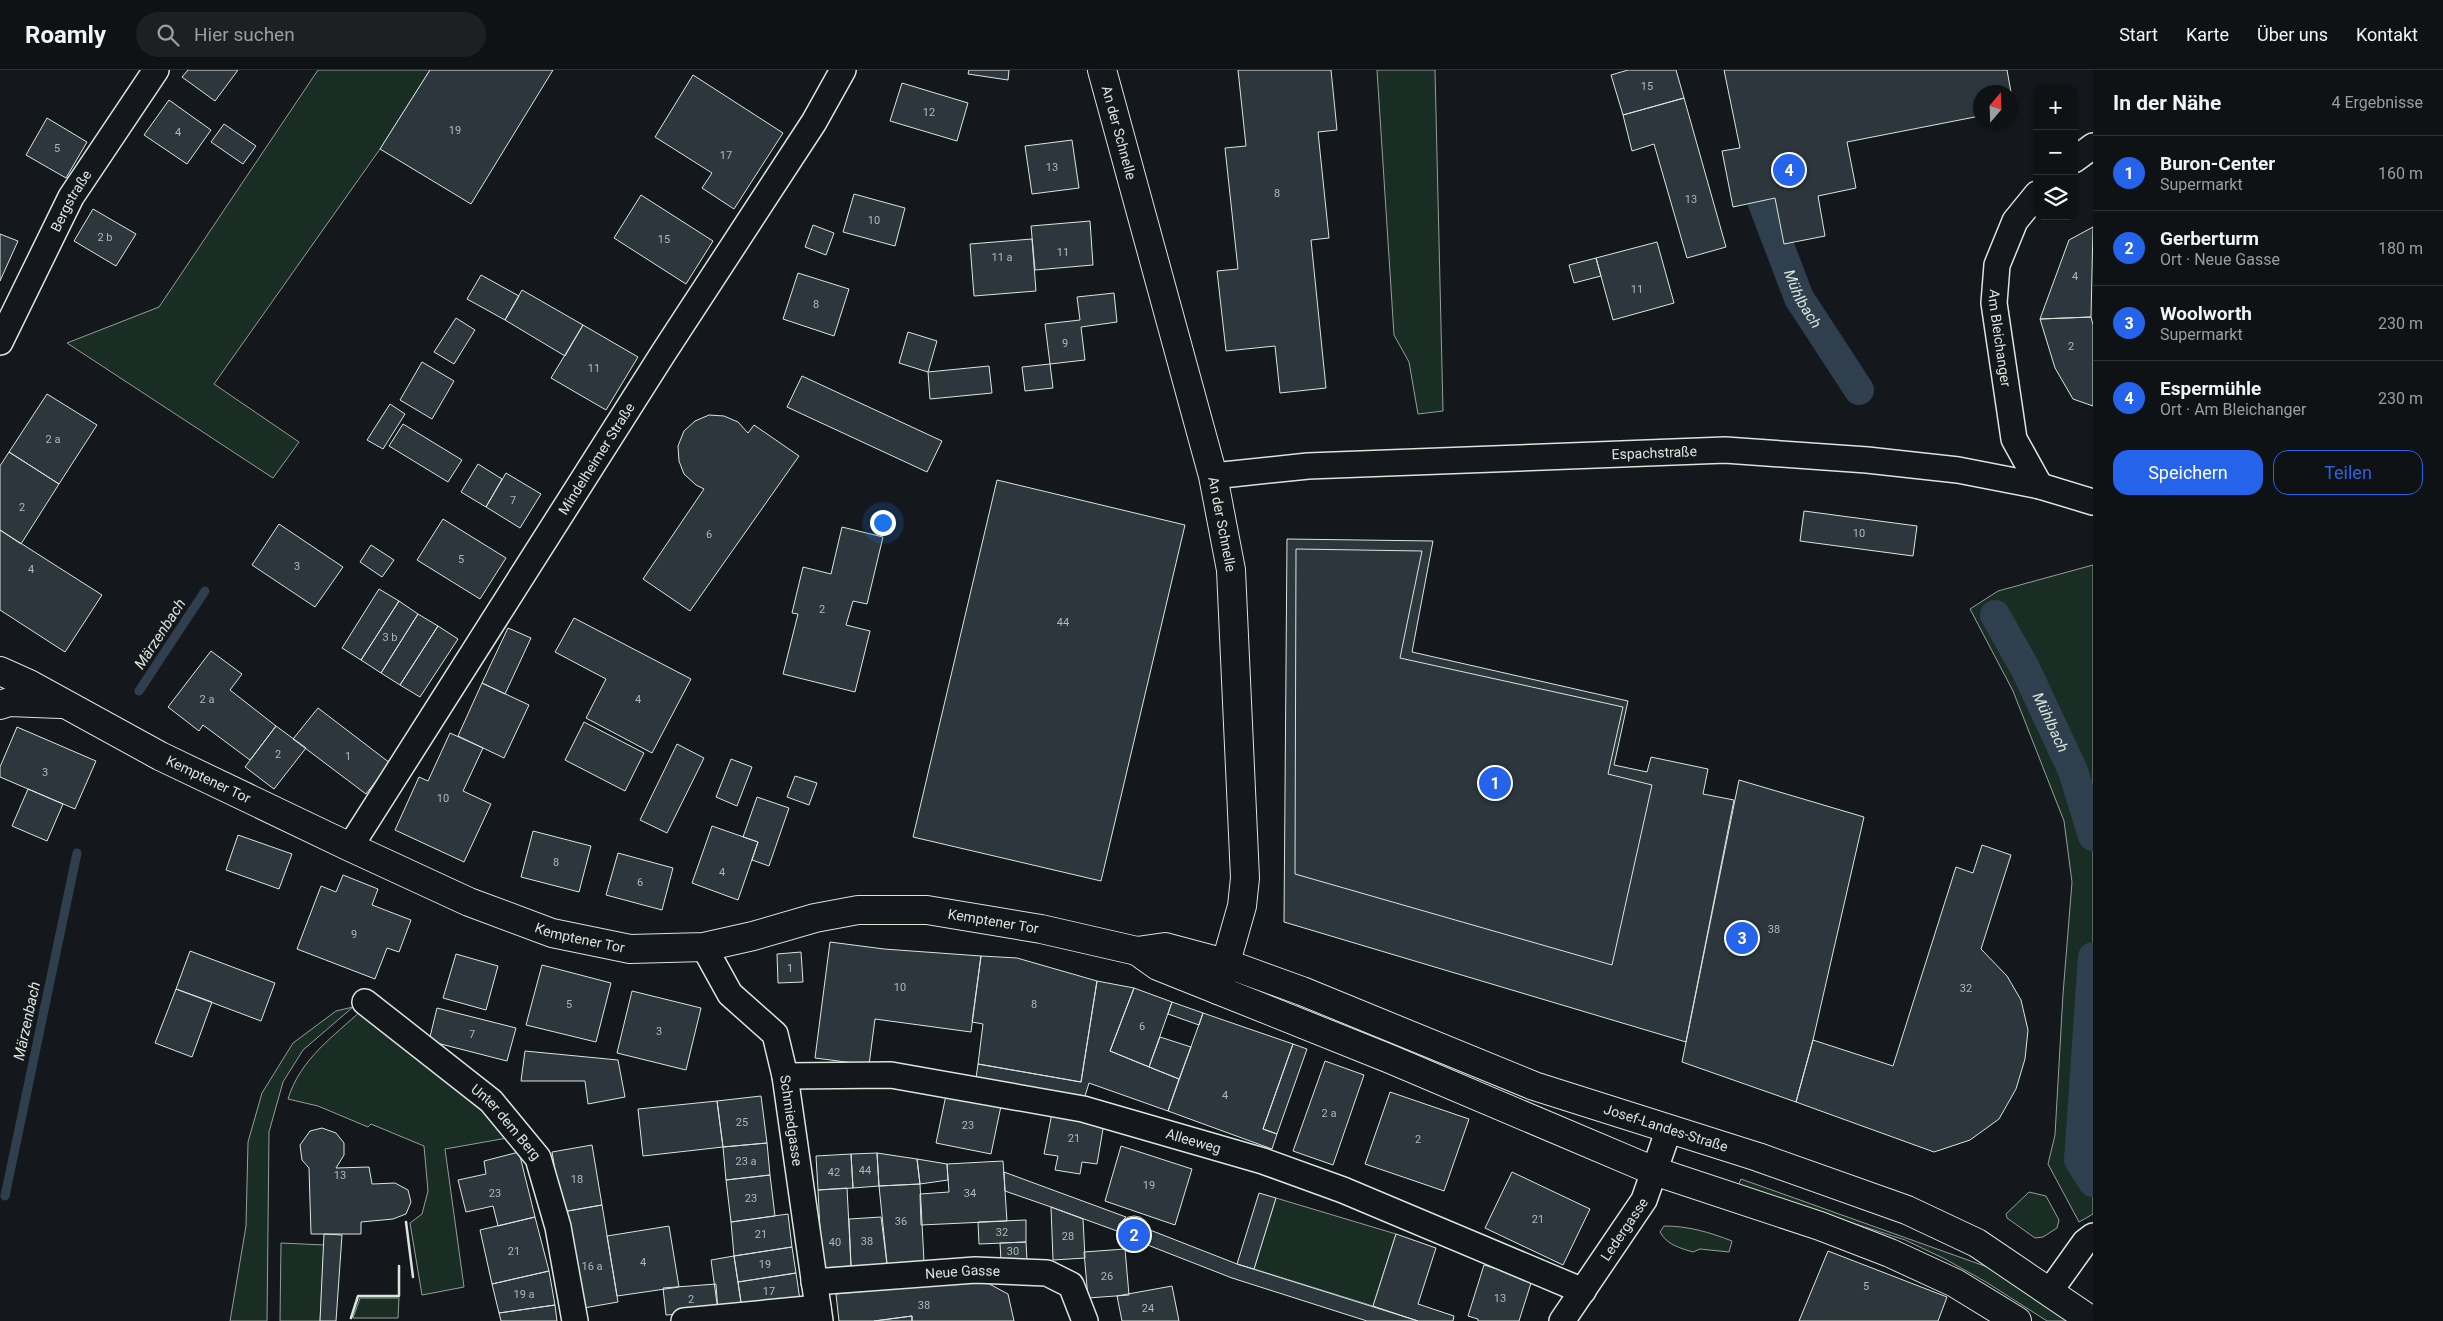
<!DOCTYPE html>
<html lang="de">
<head>
<meta charset="utf-8">
<style>
  :root { --surface:#0f1215; --page:#1d2022; --text:#f1f3f6; --muted:#9b9ea0; --line:#2f3234; --accent:#2563eb }
  body { margin:0; font-family:Roboto,sans-serif; background:var(--page); color:var(--text) }
  .controls { position:absolute; right:15px; top:15px; display:grid; overflow:hidden; border-radius:10px; box-shadow:0 1px 4px #0004 }
  .controls button { width:45px; height:45px; display:grid; place-items:center; padding:0; border:0; border-bottom:1px solid var(--line); background:var(--surface); color:var(--text); font:25px sans-serif }
  .compass { position:absolute; left:1973px; top:15px; width:45px; height:45px; border-radius:50%; background:var(--surface); box-shadow:0 1px 4px #0004; rotate:19deg }
  .you { position:absolute; left:882px; top:452px; width:18px; height:18px; margin:-12px; border:4px solid #fff; border-radius:50%; background:#1a73e8; box-shadow:0 0 0 8px #1a73e833 }
  .badge { display:grid; place-items:center; width:32px; height:32px; border-radius:50%; background:var(--accent); color:#fff; font-size:16px; font-weight:700 }
  .pin { position:absolute; translate:-50% -50%; border:2px solid #fff; box-shadow:0 1px 5px #0006 }
  .list { margin:0; padding:0; list-style:none }
  h2 { display:flex; justify-content:space-between; align-items:center; height:65px; margin:0; padding:0 20px; font-size:21px }
  h2 small { font-size:16px; font-weight:400; color:var(--muted) }
  .list li { display:grid; grid-template-columns:32px 1fr auto; gap:15px; align-items:center; box-sizing:border-box; height:75px; padding:0 20px; border-top:1px solid var(--line) }
  .list b { display:block; font-size:19px; white-space:nowrap }
  .list p { margin:0; font-size:16px; white-space:nowrap; color:var(--muted) }
  .list em { font-size:16px; font-style:normal; color:var(--muted) }
  .actions { display:flex; gap:10px; padding:15px 20px }
  .actions a { flex:1; padding:11px 0; border:1px solid var(--accent); border-radius:15px; text-align:center; font-size:18px; color:var(--accent) }
  .actions .main { background:var(--accent); color:#fff }
  .icon { flex:none; width:28px; height:28px; fill:none; stroke:currentColor; stroke-width:2; stroke-linecap:round; stroke-linejoin:round }
  .map { position:relative; flex:none; width:2093px; height:1251px; overflow:hidden }
  header { display:flex; align-items:center; gap:30px; box-sizing:border-box; height:70px; padding:0 25px; background:var(--surface); border-bottom:1px solid var(--line) }
  header strong { font-size:24px }
  nav { display:flex; gap:28px; margin-inline-start:auto; font-size:18px }
  .search { width:350px; height:45px; background:var(--page); display:flex; align-items:center; gap:12px; box-sizing:border-box; padding:0 18px; border-radius:28px; color:var(--muted); font-size:19px }
  main { display:flex }
  aside { flex:1; background:var(--surface) }
  .map>svg:first-child { display:block }
  .green { fill:#1a2d24; stroke:#939e99 }
  .lines { fill:none; stroke-linecap:round; stroke-linejoin:round }
  .stream { stroke:#2f3f4d; stroke-width:9 }
  .canal { stroke:#2f3f4d; stroke-width:30 }
  .building { fill:#2c363c; stroke:#d8e6dc }
  .street-casing { stroke:#d8e6dc; stroke-width:28 }
  .secondary-casing { stroke:#d8e6dc; stroke-width:30 }
  .primary-casing { stroke:#d8e6dc; stroke-width:30 }
  .street { stroke:#14181c; stroke-width:25 }
  .secondary { stroke:#14181c; stroke-width:28 }
  .primary { stroke:#14181c; stroke-width:28 }
  .wall { stroke:#d8e6dc; stroke-width:2.5 }
  .labels { text-anchor:middle; stroke-width:4; stroke-linejoin:round; paint-order:stroke }
  .number-label { font-size:11px; fill:#adbab4 }
  .street-label { font-size:14px; fill:#d8e6dc; stroke:#14181c }
  .water-label { font-size:15px; font-style:italic; fill:#d8e6dc; stroke:#14181c }
</style>
</head>
<body>
<header>
<strong>Roamly</strong>
<div class="search"><svg class="icon" aria-label="search" viewBox="0 0 24 24"><circle cx="10" cy="10" r="6"/><path d="M15 15l6 6"/></svg>Hier suchen</div>
<nav><a>Start</a><a>Karte</a><a>Über uns</a><a>Kontakt</a></nav>
</header>
<main>
<div class="map">
<svg width="2093" height="1251" viewBox="0 0 2093 1251">
  <rect width="100%" height="100%" fill="#14181c"/>
  <!-- green -->
  <path class="green" d="M318,0H430L380,79L214,314L299,372L273,408L67,273L159,237Z
    M1377,0H1435L1443,341L1418,344L1409,292L1394,265Z
    M2093,495V1144L2079,1152L2048,1094L2055,1065L2063,924L2072,812L2064,751L2013,621L1970,539L1998,521Z
    M353,937L303,980L283,1012L269,1062L267,1251H230L246,1156L248,1072L262,1023L293,973L336,941Z
    M363,939L413,979L513,1067L445,1079L464,1217L422,1225L410,1153L422,1144L428,1121L424,1076L371,1054L368,1057L318,1036L288,1029C300,989 334,966 363,939Z
    M1741,1109L1993,1199L2072,1251H2047L1986,1212L1945,1189L1905,1170L1738,1116Z
    M2029,1122L2046,1126L2059,1150L2057,1158L2043,1167L2035,1168L2007,1148L2006,1144Z
    M1276,1128L1396,1164L1373,1236L1254,1199Z
    M1664,1156C1688,1156 1709,1162 1732,1171L1729,1182L1700,1179L1693,1182C1680,1178 1667,1175 1660,1162Z
    M281,1173L324,1175L320,1251H280Z
    M360,1228H399L398,1248H353Z"/>
  <g class="lines">
    <!-- stream -->
    <path class="stream" d="M139,621L205,521
      M5,1126L77,783"/>
    <!-- canal -->
    <g class="canal">
      <path id="s1" d="M1762,131L1799,228L1859,320"/>
      <path id="s2" d="M1995,545L2025,598L2073,701L2093,766"/>
      <path d="M2093,887L2079,1090L2093,1112"/>
    </g>
  </g>
  <!-- building -->
  <path class="building" d="M188,0H238L215,31L182,7Z
    M430,0H553L471,134L380,79Z
    M969,0H1009L1008,10L968,4Z
    M1238,0H1331L1337,60L1318,62L1329,168L1311,170L1326,318L1280,323L1275,276L1226,281L1217,201L1238,199L1225,78L1246,76Z
    M1628,0H1676L1684,28L1623,45L1611,5Z
    M1724,0H2007L2014,39L2010,40V22H1980V46L1847,72L1856,118L1818,126L1825,166L1784,174L1775,128L1733,137L1722,81L1740,78Z
    M693,5L783,63L734,139L702,118L712,103L655,67Z
    M902,13L968,33L957,71L890,51Z
    M1684,28L1726,177L1687,188L1654,74L1632,81L1623,45Z
    M169,30L211,60L187,94L144,65Z
    M47,48L87,72L66,108L26,85Z
    M224,54L256,76L243,94L211,72Z
    M1072,70L1079,118L1032,124L1025,76Z
    M854,124L905,138L895,176L843,162Z
    M641,125L713,171L686,214L614,168Z
    M93,139L136,164L116,196L74,171Z
    M1090,151L1093,195L1035,200L1031,156Z
    M813,155L834,163L826,185L805,177Z
    M2093,157L2091,247L2040,249L2069,170Z
    M0,164L18,171L0,211Z
    M1032,169L1036,221L974,226L970,174Z
    M1657,172L1674,233L1613,250L1596,188Z
    M1596,188L1601,206L1574,213L1569,195Z
    M798,203L849,219L834,266L783,249Z
    M481,205L519,226L505,250L467,229Z
    M522,220L583,255L565,286L505,250Z
    M1114,223L1117,252L1081,257L1085,290L1050,294L1045,254L1080,250L1077,227Z
    M2091,247L2093,255V336L2073,329L2055,298L2040,249Z
    M456,248L475,260L454,294L434,282Z
    M583,255L638,287L606,340L551,308Z
    M908,262L937,271L928,302L899,293Z
    M422,292L454,311L432,349L400,330Z
    M1050,294L1053,318L1025,321L1022,297Z
    M989,296L992,323L930,329L928,302Z
    M802,306L942,371L927,402L787,337Z
    M47,324L97,355L59,414L9,382Z
    M390,334L405,344L383,379L367,370Z
    M709,345L724,346L738,352L748,363L754,355L799,386L690,541L643,509L704,419L696,415L684,404L679,391L678,376L684,361L695,351Z
    M403,354L462,390L448,412L389,376Z
    M9,382L59,414L21,474L0,460V396Z
    M478,394L502,409L486,437L461,422Z
    M506,403L541,424L520,458L486,437Z
    M997,410L1185,455L1101,811L913,767Z
    M1804,441L1917,456L1913,486L1800,471Z
    M443,449L506,488L480,529L417,490Z
    M279,454L343,497L315,537L252,495Z
    M842,457L883,467L867,534L853,531L846,555L870,561L855,622L783,604L798,544L792,543L803,497L831,504Z
    M0,460L102,525L65,582L0,540Z
    M1287,469L1433,471L1412,582L1628,631L1614,695L1647,702L1651,687L1708,699L1703,724L1734,730L1686,972L1284,852Z
    M371,475L394,490L382,507L360,492Z
    M1296,479L1422,481L1400,588L1623,637L1608,704L1652,715L1612,895L1295,804Z
    M379,519L399,531L361,590L342,578Z
    M399,531L418,544L381,603L361,590Z
    M418,544L438,556L400,615L381,603Z
    M574,548L691,609L652,683L586,648L606,609L555,582Z
    M438,556L458,569L420,627L400,615Z
    M508,558L531,568L505,624L482,613Z
    M211,581L242,604L230,620L276,656L250,690L203,655L199,661L168,637Z
    M482,613L529,635L504,688L458,666Z
    M318,638L390,693L366,724L293,669Z
    M584,652L644,683L625,721L565,690Z
    M276,656L306,678L274,719L245,697Z
    M17,657L96,691L75,739L0,707V697Z
    M450,663L483,678L463,721L491,734L464,792L395,760L419,707L428,711Z
    M677,674L704,688L667,763L640,750Z
    M731,689L752,697L737,736L716,727Z
    M795,706L817,713L809,735L787,727Z
    M1739,710L1864,747L1813,970L1796,1032L1682,992Z
    M28,719L63,734L47,771L12,756Z
    M757,727L789,738L769,796L752,790L758,772L743,767Z
    M712,756L758,772L738,830L692,813Z
    M533,761L591,776L579,822L521,807Z
    M238,765L292,784L279,819L226,800Z
    M1982,775L2011,785L1981,879L2007,906L2021,930L2028,960L2025,989L2016,1019L1999,1049L1970,1070L1934,1082L1796,1032L1813,970L1893,996L1956,797L1973,803Z
    M618,783L673,798L662,840L606,825Z
    M343,805L378,819L372,835L411,850L399,882L387,878L375,909L297,879L321,816L336,822Z
    M830,872L884,879L981,886L971,962L875,949L869,995L815,988Z
    M190,881L275,913L261,951L176,919Z
    M801,882L803,912L778,913L777,884Z
    M456,884L498,896L486,940L443,928Z
    M981,886L1017,888L1097,911L1081,1012L978,994L983,954L972,952Z
    M542,895L611,913L596,972L526,955Z
    M1097,911L1134,918L1110,981L1179,1009L1168,1041L1089,1013L1085,1026L976,1008L978,994L1081,1012Z
    M1134,918L1172,932L1149,997L1110,981Z
    M176,919L212,932L192,987L155,973Z
    M632,921L701,938L686,1000L617,983Z
    M1172,932L1203,943L1199,955L1168,944Z
    M437,938L516,958L507,991L429,971Z
    M1203,943L1293,974L1263,1059L1277,1064L1272,1079L1168,1041Z
    M1160,967L1191,977L1179,1009L1149,997Z
    M1293,974L1307,979L1277,1064L1263,1059Z
    M525,981L618,990L625,1027L588,1034L585,1011H521Z
    M1325,991L1364,1005L1333,1095L1293,1081Z
    M1390,1022L1469,1049L1444,1121L1365,1094Z
    M946,1025L1001,1036L991,1084L936,1073Z
    M761,1026L767,1073L723,1077L717,1031Z
    M717,1031L723,1077L643,1086L638,1039Z
    M1052,1043L1104,1053L1097,1094L1082,1092L1080,1104L1055,1100L1058,1086L1044,1084Z
    M322,1058L336,1063L344,1073V1085L336,1098L369,1097L372,1114L395,1113L408,1120L411,1132L406,1144L393,1149L361,1152V1164H311L309,1098L302,1090L300,1075L310,1061Z
    M767,1073L770,1105L726,1110L723,1077Z
    M592,1075L602,1135L562,1142L552,1082Z
    M1121,1076L1192,1099L1175,1155L1105,1131Z
    M519,1082L535,1147L498,1156L493,1136L466,1142L458,1110L486,1104L484,1091Z
    M877,1083L879,1116L853,1118L851,1084Z
    M877,1083L917,1089L920,1114L879,1116Z
    M851,1084L853,1118L818,1120L816,1086Z
    M917,1089L947,1094L948,1110L920,1114Z
    M1003,1091L1007,1151L921,1155L920,1124L949,1122L947,1094Z
    M1004,1102L1126,1147L1119,1154L1117,1161L1051,1137L1005,1121Z
    M1512,1102L1590,1139L1563,1195L1485,1158Z
    M770,1105L775,1146L731,1152L726,1110Z
    M920,1114L924,1192L887,1194L879,1116Z
    M847,1118L851,1196L822,1198L818,1120Z
    M1259,1123L1276,1128L1254,1199L1237,1194Z
    M602,1135L618,1232L578,1239L562,1142Z
    M1051,1137L1083,1149L1085,1188L1053,1190Z
    M788,1144L792,1177L734,1186L731,1152Z
    M1118 1162a16 16 0 1 1 32 0a16 16 0 1 1-32 0Z
    M535,1147L549,1201L492,1214L480,1160Z
    M881,1147L887,1194L851,1196L849,1149Z
    M1026,1150V1172L979,1174L978,1152Z
    M669,1156L679,1217L617,1226L607,1166Z
    M1150,1160L1237,1194L1418,1251H1367L1232,1208L1145,1174L1149,1168Z
    M324,1164L342,1165L336,1251H320Z
    M1396,1164L1436,1178L1418,1234L1454,1246L1453,1251H1418L1373,1236Z
    M1026,1172L1027,1190L1001,1191L1000,1173Z
    M792,1177L796,1203L738,1212L734,1186Z
    M1125,1179L1129,1225L1088,1228L1084,1182Z
    M1828,1181L1947,1227L1938,1251H1799Z
    M734,1186L742,1239L718,1241L711,1190Z
    M1484,1195L1532,1210L1519,1251H1478V1249L1468,1246Z
    M549,1201L555,1235L499,1243L492,1214Z
    M796,1203L800,1230L742,1239L738,1212Z
    M980,1209L1008,1224L1014,1251H912V1246L874,1251H839L836,1224L889,1219L888,1213Z
    M716,1214L718,1241L666,1245L663,1218Z
    M1172,1216L1179,1251H1122L1117,1226Z
    M555,1235L557,1251H501L499,1243Z
    M912,1246V1251H874Z"/>
  <g class="lines">
    <defs>
      <g id="street">
        <path d="M2074,90L2093,76"/>
        <path id="s3" d="M2037,124L2015,151L1997,195L1994,233L2014,369L2040,416"/>
        <path id="s4" d="M0,272L71,127L156,0"/>
        <path id="s5" d="M1213,406L1308,396L1725,380L1867,390L1958,400L2040,416L2093,432"/>
        <path id="s6" d="M350,777L664,282L814,52L843,0"/>
        <path id="s7" d="M704,877L730,924L775,964L785,1006L820,1251"/>
        <path id="s8" d="M365,932L491,1031L538,1088L558,1157L575,1251"/>
        <path id="s9" d="M785,1006L891,1005L1083,1039L1263,1091L1343,1120L1583,1221"/>
        <path id="s10" d="M814,1212L975,1200L1047,1203L1071,1215L1085,1251"/>
        <path d="M2050,1221L2085,1172L2093,1166"/>
        <path d="M684,1251L818,1238"/>
        <path id="s11" d="M1562,1251L1644,1130L1669,1059"/>
      </g>
      <g id="secondary">
        <path id="s12" d="M0,601L29,614L160,686L350,777L469,832L552,863L630,879L704,877L753,866L815,848L858,840H927L1041,859L1137,881L1165,877L1225,893"/>
        <path d="M0,635L9,632L60,634"/>
        <path d="M1137,881L1158,896L1218,920"/>
      </g>
      <g id="primary">
        <path id="s13" d="M1102,0L1213,406L1231,500L1245,808L1242,836L1218,920L1390,989L1654,1101L1820,1156L1890,1183L1955,1213L2017,1251"/>
        <path id="s14" d="M1225,893L1302,921L1534,1016L1758,1087L1907,1140L1977,1173L2092,1251"/>
      </g>
    </defs>
    <!-- street casing -->
    <use href="#street" class="street-casing"/>
    <!-- secondary casing -->
    <use href="#secondary" class="secondary-casing"/>
    <!-- primary casing -->
    <use href="#primary" class="primary-casing"/>
    <!-- street -->
    <use href="#street" class="street"/>
    <!-- secondary -->
    <use href="#secondary" class="secondary"/>
    <!-- primary -->
    <use href="#primary" class="primary"/>
    <!-- wall -->
    <path class="wall" d="M406,1152L413,1207
      M351,1248L358,1226H399V1196"/>
  </g>
  <g class="labels">
    <!-- number labels -->
    <g class="number-label">
      <text x="1647" y="20">15</text>
      <text x="929" y="46">12</text>
      <text x="455" y="64">19</text>
      <text x="178" y="66">4</text>
      <text x="57" y="82">5</text>
      <text x="726" y="89">17</text>
      <text x="1052" y="101">13</text>
      <text x="1277" y="127">8</text>
      <text x="1691" y="133">13</text>
      <text x="874" y="154">10</text>
      <text x="105" y="171">2 b</text>
      <text x="664" y="173">15</text>
      <text x="1063" y="186">11</text>
      <text x="1002" y="191">11 a</text>
      <text x="2075" y="210">4</text>
      <text x="1637" y="223">11</text>
      <text x="816" y="238">8</text>
      <text x="1065" y="277">9</text>
      <text x="2071" y="280">2</text>
      <text x="594" y="302">11</text>
      <text x="53" y="373">2 a</text>
      <text x="513" y="434">7</text>
      <text x="22" y="441">2</text>
      <text x="1859" y="467">10</text>
      <text x="709" y="468">6</text>
      <text x="461" y="493">5</text>
      <text x="297" y="500">3</text>
      <text x="31" y="503">4</text>
      <text x="822" y="543">2</text>
      <text x="1063" y="556">44</text>
      <text x="390" y="571">3 b</text>
      <text x="207" y="633">2 a</text>
      <text x="638" y="633">4</text>
      <text x="278" y="688">2</text>
      <text x="348" y="690">1</text>
      <text x="45" y="706">3</text>
      <text x="443" y="732">10</text>
      <text x="556" y="796">8</text>
      <text x="722" y="806">4</text>
      <text x="640" y="816">6</text>
      <text x="1774" y="863">38</text>
      <text x="354" y="868">9</text>
      <text x="790" y="902">1</text>
      <text x="900" y="921">10</text>
      <text x="1966" y="922">32</text>
      <text x="569" y="938">5</text>
      <text x="1034" y="938">8</text>
      <text x="1142" y="960">6</text>
      <text x="659" y="965">3</text>
      <text x="472" y="968">7</text>
      <text x="1225" y="1029">4</text>
      <text x="1329" y="1047">2 a</text>
      <text x="742" y="1056">25</text>
      <text x="968" y="1059">23</text>
      <text x="1074" y="1072">21</text>
      <text x="1418" y="1073">2</text>
      <text x="746" y="1095">23 a</text>
      <text x="865" y="1104">44</text>
      <text x="834" y="1106">42</text>
      <text x="340" y="1109">13</text>
      <text x="577" y="1113">18</text>
      <text x="1149" y="1119">19</text>
      <text x="495" y="1127">23</text>
      <text x="970" y="1127">34</text>
      <text x="751" y="1132">23</text>
      <text x="1538" y="1153">21</text>
      <text x="901" y="1155">36</text>
      <text x="1002" y="1166">32</text>
      <text x="761" y="1168">21</text>
      <text x="1068" y="1170">28</text>
      <text x="867" y="1175">38</text>
      <text x="835" y="1176">40</text>
      <text x="514" y="1185">21</text>
      <text x="1013" y="1185">30</text>
      <text x="643" y="1196">4</text>
      <text x="765" y="1198">19</text>
      <text x="592" y="1200">16 a</text>
      <text x="1107" y="1210">26</text>
      <text x="1866" y="1220">5</text>
      <text x="769" y="1225">17</text>
      <text x="524" y="1228">19 a</text>
      <text x="1500" y="1232">13</text>
      <text x="691" y="1233">2</text>
      <text x="924" y="1239">38</text>
      <text x="1148" y="1242">24</text>
    </g>
    <!-- street labels -->
    <g class="street-label">
      <text dy="5" stroke="none"><textPath href="#s13" startOffset="65">An der Schnelle</textPath></text>
      <text dy="5" stroke="none"><textPath href="#s4" startOffset="158">Bergstraße</textPath></text>
      <text dy="5" stroke="none"><textPath href="#s3" startOffset="156">Am Bleichanger</textPath></text>
      <text dy="5" stroke="none"><textPath href="#s5" startOffset="442">Espachstraße</textPath></text>
      <text dy="5" stroke="none"><textPath href="#s6" startOffset="460">Mindelheimer Straße</textPath></text>
      <text dy="5" stroke="none"><textPath href="#s13" startOffset="470">An der Schnelle</textPath></text>
      <text dy="5" stroke="none"><textPath href="#s12" startOffset="235">Kemptener Tor</textPath></text>
      <text dy="5" stroke="none"><textPath href="#s12" startOffset="1060">Kemptener Tor</textPath></text>
      <text dy="5" stroke="none"><textPath href="#s12" startOffset="640">Kemptener Tor</textPath></text>
      <text dy="5" stroke="none"><textPath href="#s7" startOffset="202">Schmiedgasse</textPath></text>
      <text dy="5" stroke="none"><textPath href="#s8" startOffset="186">Unter dem Berg</textPath></text>
      <text dy="5" stroke="none"><textPath href="#s14" startOffset="471">Josef-Landes-Straße</textPath></text>
      <text dy="5" stroke="none"><textPath href="#s9" startOffset="416">Alleeweg</textPath></text>
      <text dy="5" stroke="none"><textPath href="#s11" startOffset="111">Ledergasse</textPath></text>
      <text dy="5" stroke="none"><textPath href="#s10" startOffset="149">Neue Gasse</textPath></text>
    </g>
    <!-- water labels -->
    <g class="water-label">
      <text dy="5" stroke="none"><textPath href="#s1" startOffset="106">Mühlbach</textPath></text>
      <text transform="translate(160 564) rotate(-57)" y="5">Märzenbach</text>
      <text dy="5" stroke="none"><textPath href="#s2" startOffset="121">Mühlbach</textPath></text>
      <text transform="translate(27 951) rotate(-78)" y="5">Märzenbach</text>
    </g>
  </g>
</svg>
<div class="controls">
<button>+</button>
<button>−</button>
<button><svg class="icon" aria-label="layers" viewBox="0 0 24 24"><path d="M12 4l9 5-9 5-9-5zM3 14l9 5 9-5"/></svg></button>
</div>
<svg class="compass" viewBox="-18 -18 36 36"><path d="M0-13l5 13h-10z" fill="#e53935"/><path d="M0 13l5-13h-10z" fill="#9b9ea0"/></svg>
<div class="you"></div>
<div class="pin badge" style="left:1495px;top:713px">1</div>
<div class="pin badge" style="left:1134px;top:1165px">2</div>
<div class="pin badge" style="left:1742px;top:868px">3</div>
<div class="pin badge" style="left:1789px;top:100px">4</div>
</div>
<aside>
<h2>In der Nähe<small>4 Ergebnisse</small></h2>
<ul class="list">
<li><span class="badge">1</span><div><b>Buron-Center</b><p>Supermarkt</p></div><em>160 m</em></li>
<li><span class="badge">2</span><div><b>Gerberturm</b><p>Ort · Neue Gasse</p></div><em>180 m</em></li>
<li><span class="badge">3</span><div><b>Woolworth</b><p>Supermarkt</p></div><em>230 m</em></li>
<li><span class="badge">4</span><div><b>Espermühle</b><p>Ort · Am Bleichanger</p></div><em>230 m</em></li>
</ul>
<div class="actions"><a class="main">Speichern</a><a>Teilen</a></div>
</aside>
</main>
</body>
</html>
